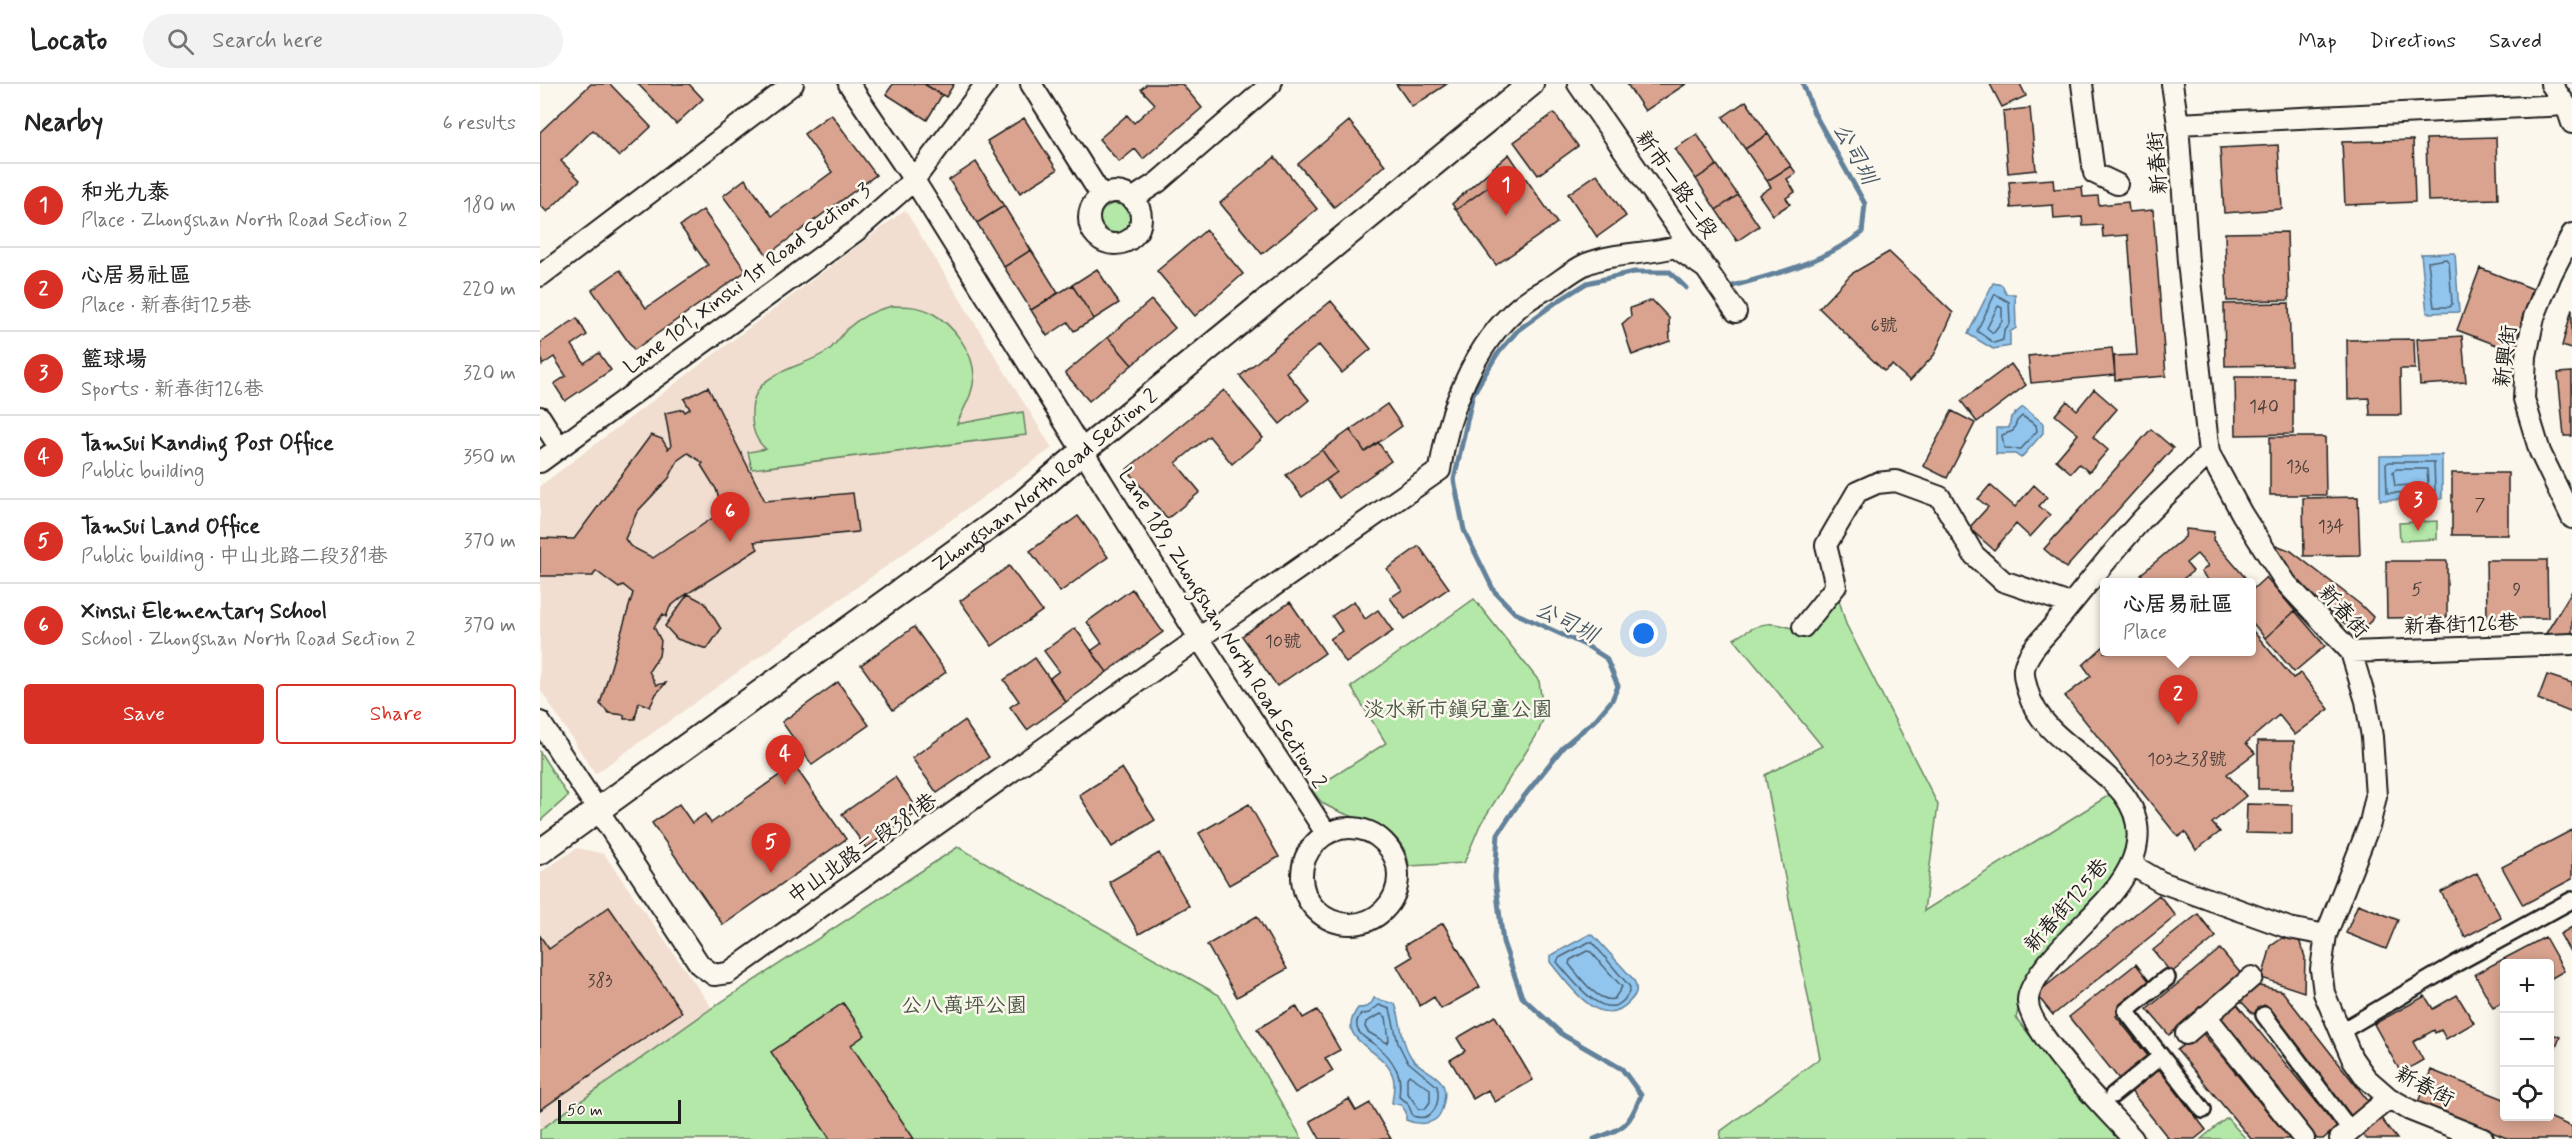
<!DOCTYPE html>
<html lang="en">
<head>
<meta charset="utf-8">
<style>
  :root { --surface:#fff; --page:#f2f2f2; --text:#222; --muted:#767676; --line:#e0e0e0; --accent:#d93025 }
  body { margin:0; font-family:Mynerve,"LXGW WenKai TC",sans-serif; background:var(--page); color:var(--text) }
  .controls { position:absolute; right:18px; bottom:18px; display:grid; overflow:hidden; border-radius:6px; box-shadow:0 3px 15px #0003 }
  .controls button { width:54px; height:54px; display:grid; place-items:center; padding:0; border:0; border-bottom:2px solid var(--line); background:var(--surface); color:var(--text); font:30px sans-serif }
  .scale { position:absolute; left:18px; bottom:15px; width:123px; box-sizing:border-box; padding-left:6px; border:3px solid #1c1c1c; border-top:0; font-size:16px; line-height:21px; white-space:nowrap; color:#1c1c1c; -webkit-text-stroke:4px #fbf7ec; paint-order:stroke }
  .you { position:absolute; left:1104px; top:550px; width:21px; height:21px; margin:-15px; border:4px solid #fff; border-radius:50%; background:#1a73e8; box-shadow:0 0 0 9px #1a73e833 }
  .badge { display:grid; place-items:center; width:39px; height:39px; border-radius:50%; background:var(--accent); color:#fff; font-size:20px; font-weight:700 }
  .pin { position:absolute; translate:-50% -50px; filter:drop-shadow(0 2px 3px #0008) }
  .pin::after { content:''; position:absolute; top:32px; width:21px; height:18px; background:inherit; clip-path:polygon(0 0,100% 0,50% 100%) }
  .popup { position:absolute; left:1560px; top:494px; width:156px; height:78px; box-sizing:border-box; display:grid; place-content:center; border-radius:6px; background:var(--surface); filter:drop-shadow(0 2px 4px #0005); font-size:20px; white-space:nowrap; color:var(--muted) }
  .popup b { font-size:22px; color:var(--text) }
  .popup::after { content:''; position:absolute; left:50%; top:100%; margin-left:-12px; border:12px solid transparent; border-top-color:var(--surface) }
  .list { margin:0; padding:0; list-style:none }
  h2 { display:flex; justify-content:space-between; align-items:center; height:78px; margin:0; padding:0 24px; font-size:26px }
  h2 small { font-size:20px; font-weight:400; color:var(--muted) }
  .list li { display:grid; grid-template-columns:39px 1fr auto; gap:18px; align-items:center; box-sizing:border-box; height:84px; padding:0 24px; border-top:2px solid var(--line) }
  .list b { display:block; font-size:22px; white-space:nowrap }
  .list p { margin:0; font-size:20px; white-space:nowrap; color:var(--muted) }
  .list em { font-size:20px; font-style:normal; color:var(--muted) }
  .actions { display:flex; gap:12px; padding:18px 24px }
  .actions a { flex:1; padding:14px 0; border:2px solid var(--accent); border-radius:6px; text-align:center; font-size:21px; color:var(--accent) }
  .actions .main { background:var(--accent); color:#fff }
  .icon { flex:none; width:33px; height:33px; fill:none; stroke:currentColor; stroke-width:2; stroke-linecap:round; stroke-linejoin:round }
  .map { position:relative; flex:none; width:2032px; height:1055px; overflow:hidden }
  header { display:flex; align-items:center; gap:36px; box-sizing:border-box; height:84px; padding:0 30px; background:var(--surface); border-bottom:2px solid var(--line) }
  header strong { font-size:28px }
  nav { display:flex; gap:33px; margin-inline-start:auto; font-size:21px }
  .search { width:420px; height:54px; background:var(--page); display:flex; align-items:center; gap:15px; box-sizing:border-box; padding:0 21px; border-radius:33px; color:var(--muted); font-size:22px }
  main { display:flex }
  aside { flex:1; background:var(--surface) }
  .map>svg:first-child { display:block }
  .built { fill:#f1ded0 }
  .green { fill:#b4e8a9; stroke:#688262; stroke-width:1.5 }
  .water { fill:#91c5ee; stroke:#62819a; stroke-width:1.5 }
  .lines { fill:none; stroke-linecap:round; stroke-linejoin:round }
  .shore { stroke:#4b6070; stroke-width:1.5 }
  .stream { stroke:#62819a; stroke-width:5 }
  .building { fill:#d9a38f; stroke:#1c1c1c; stroke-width:1.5; fill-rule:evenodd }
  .pedestrian-casing { stroke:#1c1c1c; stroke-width:20 }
  .minor-casing { stroke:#1c1c1c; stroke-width:24 }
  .tertiary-casing { stroke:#1c1c1c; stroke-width:28 }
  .pedestrian { stroke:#fbf7ec; stroke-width:15 }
  .minor { stroke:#fbf7ec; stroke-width:20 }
  .tertiary { stroke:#fbf7ec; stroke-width:24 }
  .labels { text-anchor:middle; stroke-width:5; stroke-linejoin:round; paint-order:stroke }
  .number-label { font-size:18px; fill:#4b3e39 }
  .street-label { font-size:21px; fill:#1c1c1c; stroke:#fbf7ec }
  .park-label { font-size:21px; fill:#4a5946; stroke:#fbf7ec }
  .water-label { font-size:22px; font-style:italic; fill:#455766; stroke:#fbf7ec }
</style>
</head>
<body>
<header>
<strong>Locato</strong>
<div class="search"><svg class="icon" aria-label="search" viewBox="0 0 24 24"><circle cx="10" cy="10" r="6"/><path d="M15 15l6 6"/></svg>Search here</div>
<nav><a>Map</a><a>Directions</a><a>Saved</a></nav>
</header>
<main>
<aside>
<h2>Nearby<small>6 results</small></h2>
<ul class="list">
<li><span class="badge">1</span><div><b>和光九泰</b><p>Place · Zhongshan North Road Section 2</p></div><em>180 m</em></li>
<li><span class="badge">2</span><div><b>心居易社區</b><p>Place · 新春街125巷</p></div><em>220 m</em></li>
<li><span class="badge">3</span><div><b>籃球場</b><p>Sports · 新春街126巷</p></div><em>320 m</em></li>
<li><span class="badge">4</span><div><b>Tamsui Kanding Post Office</b><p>Public building</p></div><em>350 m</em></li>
<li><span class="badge">5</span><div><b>Tamsui Land Office</b><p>Public building · 中山北路二段381巷</p></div><em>370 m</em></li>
<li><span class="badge">6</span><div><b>Xinshi Elementary School</b><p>School · Zhongshan North Road Section 2</p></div><em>370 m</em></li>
</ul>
<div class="actions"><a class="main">Save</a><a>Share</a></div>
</aside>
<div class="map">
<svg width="2032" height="1055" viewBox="0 0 2032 1055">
  <rect width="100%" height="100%" fill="#fbf7ec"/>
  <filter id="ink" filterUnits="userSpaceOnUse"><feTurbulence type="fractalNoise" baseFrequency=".0167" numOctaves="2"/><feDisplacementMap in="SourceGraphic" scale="12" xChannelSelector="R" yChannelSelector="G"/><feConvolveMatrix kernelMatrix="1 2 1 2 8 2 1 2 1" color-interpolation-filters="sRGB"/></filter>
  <g filter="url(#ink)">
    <!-- built -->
    <path class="built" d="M365,126L512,364L55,690L0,605V402Z
      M37,764L64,770L172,924L0,1046V789Z"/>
    <!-- green -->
    <path class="green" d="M560 135a15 15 0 1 1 30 0a15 15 0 1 1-30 0Z
      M352,222C365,222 380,222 392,229C413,241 434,268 434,293C433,312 423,324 417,340L483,328L486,351L212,385L208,368L226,365C216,357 212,344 212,332C210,285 260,287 289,266C296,260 301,252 307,245C320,233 335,226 352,222Z
      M1897,437V455L1860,457L1859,439Z
      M1297,509L1306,540L1398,721L1384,827L1574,708C1583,721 1592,738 1590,755C1584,799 1516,855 1489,890C1481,901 1480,921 1476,934L1519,988L1579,1055H1180L1181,1047L1280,974L1225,691L1282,662L1194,555C1223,536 1231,536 1263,548Z
      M934,515L999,597L1004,633L998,649L940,741L924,779L869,782C863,737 814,739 784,720C779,717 776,711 772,706L846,659L811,603Z
      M0,668L28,712L0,737Z
      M418,763L679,911L762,1055H0V1046L172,924Z
      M1687,1034L1706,1055H1661Z"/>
    <!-- water -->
    <path class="water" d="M1915,169L1919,228L1887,229L1881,170Z
      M1453,199L1462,201L1466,210H1475L1476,244L1470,248V262L1453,265L1428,250Z
      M1483,323L1503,339V349L1481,374L1475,370H1456V344H1469L1471,333Z
      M1902,371V415L1840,416V372Z
      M1050,850L1054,852L1094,896C1098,905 1097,910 1090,917C1061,950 1028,900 1010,878V872Z
      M834,914L855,920C862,937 860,956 871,973C883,990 910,990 904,1017C903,1023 901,1030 897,1034C888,1042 875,1040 866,1036V1028L861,1021L852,1019C853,1009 856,999 852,990C842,963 793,958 818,924C827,924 831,922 834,914Z"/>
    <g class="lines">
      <!-- shore -->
      <path class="shore" d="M1906,175L1909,178L1912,220L1910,223H1894L1888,178Z
        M1455,210L1469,218L1470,239L1464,247L1463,256L1454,259L1437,247Z
        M1458,222L1462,224V237L1453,249L1447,244Z
        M1482,332L1496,341L1497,347L1481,365L1464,364L1462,351L1473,347L1477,337Z
        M1849,378H1894L1895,408L1847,409L1846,380Z
        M1856,385H1887L1888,400L1855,402L1853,388Z
        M1049,858H1052L1090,903C1090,909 1087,911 1084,916C1063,939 1030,893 1017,878L1019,874Z
        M1047,867L1051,868L1082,903L1074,915C1057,919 1039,892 1029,880L1030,876Z
        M839,921L850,925L858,959L867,977L897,1002C901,1019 893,1039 873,1032L867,1018L859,1013C860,1004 861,993 856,985C852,977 845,968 838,963C827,955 809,947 820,931L829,929Z
        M841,930L846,933L849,956L847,959L828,948L825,943L826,938Z
        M869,991L890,1005V1018L885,1025H879L867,1008V994Z"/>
      <!-- stream -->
      <path class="stream" d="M1185,204C1234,191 1281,179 1322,149L1325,120L1274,29L1263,0
        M1054,1055C1085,1044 1089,1042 1101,1011L1082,985L1023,951L982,913L963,858L955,794L958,750L978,720L1024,662L1055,636L1072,616L1078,602L1066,574L1047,562L975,529L954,507L924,446L914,396L933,310L956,272L978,246L1015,219L1047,199L1094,188H1130L1146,204"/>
    </g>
    <!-- building -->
    <path class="building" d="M51,0H70L111,43L79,73L53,46L21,77L40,96L7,128L0,121V48Z
      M98,0H149L163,15L136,40Z
      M353,0H384L402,11L387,36L346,10Z
      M384,0H414L406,13Z
      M607,0H642L662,24L603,75L595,65L579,78L559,55L587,31L594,39L615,20L601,5Z
      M856,0H907L872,23Z
      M1087,0H1146L1105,27Z
      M1450,0H1480L1486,12L1462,23Z
      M1206,17L1228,50L1205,65L1183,33Z
      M1490,24L1496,86L1468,89L1463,27Z
      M1014,29L1038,62L998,91L974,58Z
      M291,30L336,91L227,171L183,112L205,95L232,132L292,88L264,50Z
      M484,34L517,86L480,109L447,57Z
      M809,37L845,81L794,123L758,80Z
      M1157,50L1177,81L1156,95L1135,65Z
      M1228,50L1251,82L1227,97L1205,65Z
      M1956,53L1958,115L1888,117L1886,55Z
      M1873,56L1875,118L1805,121L1802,58Z
      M1738,61L1742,125L1684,129L1680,64Z
      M969,70L977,82L916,126L912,120Z
      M735,73L777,125L722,170L680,119Z
      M436,78L464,122L437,139L409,96Z
      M1177,81L1198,111L1176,126L1156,95Z
      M977,82L1017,139L956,181L916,126Z
      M1251,82L1256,89L1247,95L1255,108L1246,114L1250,120L1233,131L1219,111L1231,103L1227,97Z
      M1057,90L1086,132L1057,153L1028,110Z
      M1513,95L1514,105L1542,103L1543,113L1558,112L1559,121L1588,118L1589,128L1613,126L1626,292L1575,296L1574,272L1597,271L1588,151L1563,153L1562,141L1543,142L1542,133L1514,135L1513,121L1471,124L1469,98Z
      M1198,111L1219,142L1197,157L1176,126Z
      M464,122L491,166L464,183L437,139Z
      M163,126L206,187L94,266L52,206L80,186L106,224L168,181L140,142Z
      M666,146L703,190L655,232L617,187Z
      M1747,148L1749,216L1687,217L1685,149Z
      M491,166L518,209L491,226L464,183Z
      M1349,168L1413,229L1394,271L1370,297L1352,281L1344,287L1279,224L1311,190Z
      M1940,184L1993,205L1982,235L1975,268L1917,246Z
      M557,185L579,219L554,235L532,201Z
      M532,201L554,235L534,247L528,238L507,252L491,226Z
      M611,216L635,244L592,281L568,253Z
      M1112,216L1129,234L1130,257L1092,271L1082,240L1091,232L1090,224Z
      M791,217L831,265L802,289L779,261L746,288L769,316L740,340L700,292Z
      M1749,219L1751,281L1685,282L1684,220Z
      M2032,225V265L2022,262Z
      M37,234L47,251L32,261L44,279L59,269L71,286L25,317L14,300L26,292L14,273L2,281L0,259Z
      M1922,252L1926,298L1880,301L1877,255Z
      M568,253L592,281L549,317L525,289Z
      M1874,255L1875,285H1860L1861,331H1830L1829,314L1808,315L1807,256Z
      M1572,264L1575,291L1491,299L1488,272Z
      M1471,280L1486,301L1437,338L1421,317Z
      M2032,288V352H2024L2018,289Z
      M1695,293H1753V350L1696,351Z
      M168,303L225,417L313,409L318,448L214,458L218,465L142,513L130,523L126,533L123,530L114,543L121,557L119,572L109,587L116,601L126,599L116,610L110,623L99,618L95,635H84V631L69,629L60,620L93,509L83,501L79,504L56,487L53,492H0V454L34,455L111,351L122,355L128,365L131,362L125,329L143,325L145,328L150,325L144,315ZM148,369L163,379L161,381L176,405L183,427L113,474L90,462L85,455L97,428L129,394L138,376Z
      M1554,305L1577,325L1553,353L1568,366L1549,388L1539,380L1531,389L1516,376L1538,350L1515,331L1527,317L1537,326Z
      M684,306L723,354L692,380L669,352L636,379L660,408L627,435L587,385Z
      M847,320L862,342L825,368L810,346Z
      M1412,327L1435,339L1407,394L1383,382Z
      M1611,345L1633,364L1526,484L1504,465Z
      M810,346L825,368L838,358L851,377L799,414L786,396L797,388L782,366Z
      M1730,353H1785L1786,411H1730Z
      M782,366L797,388L762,413L746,391Z
      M1912,389H1968V451H1912Z
      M1450,401L1475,423L1494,401L1507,413L1499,422L1510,431L1490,453L1476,440L1454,466L1429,444L1448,423L1438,415Z
      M1818,413L1820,471L1764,472L1763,414Z
      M538,432L568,473L520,508L490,467Z
      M1646,445L1674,448L1673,456L1709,498H1670L1661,488L1668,482L1657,470L1646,479L1653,487L1639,498H1608L1601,490L1645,453Z
      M1736,461L1751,467L1821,521L1833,533L1831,537L1820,547H1813L1781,519L1777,521L1749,492L1729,462Z
      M879,462L909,504L865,535L850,514L862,506L847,485Z
      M1946,476H2007L2008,534H1947Z
      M1846,477H1907V533L1847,534Z
      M469,482L502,527L452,562L420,517Z
      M1726,493L1755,527L1725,554L1712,538V506Z
      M592,505L623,548L567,588L551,567L562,559L547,538Z
      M2032,507V550L2005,551Z
      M148,510L165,519L181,545L167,565L137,555L125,542Z
      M814,517L825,535L838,526L853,547L806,579L790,555L802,547L792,532Z
      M750,518L785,569L737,602L702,552Z
      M1755,527L1785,562L1754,588L1725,554Z
      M374,543L406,588L353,626L321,581Z
      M535,544L567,588L526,618L510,594L519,587L504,567Z
      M1712,546L1753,594L1761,589L1789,625L1755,651L1739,631L1706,659L1715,669L1687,690L1706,712L1672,739L1680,748L1656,766L1645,748L1638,753L1525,612L1551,592L1543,581L1564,562V568H1712Z
      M495,574L526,618L487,646L470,623L479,617L464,596Z
      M2007,591L2032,599V629L1998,615Z
      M298,598L329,641L272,681L242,638Z
      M424,637L449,673L397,709L372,674Z
      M1718,657H1754L1753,705H1718Z
      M254,681L306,755L183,841L112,739L139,720L152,739L165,730L171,739Z
      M582,684L615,736L572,763L539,711Z
      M355,693L379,727L326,764L302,730Z
      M709,720L739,773L689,801L659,749Z
      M1707,720L1752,721V750L1706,749Z
      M2032,746V795L1983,821L1962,783Z
      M619,769L649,822L599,850L569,798Z
      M1937,789L1961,834L1925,853L1901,808Z
      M1619,811L1636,832L1513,931L1496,910Z
      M1818,820L1858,836L1846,865L1806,849Z
      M69,823L142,928L0,1026V852L9,865Z
      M1658,830L1676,853L1631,889L1613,866Z
      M717,832L747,885L697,913L667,861Z
      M903,839L940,903L901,925L894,913L880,922L857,882L872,873L865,861Z
      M2032,843V871L2020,850Z
      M1744,853L1759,856L1765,873L1764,908L1722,894L1731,862Z
      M2005,853L2024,887L2010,895V880H1964V918L1953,924L1935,890Z
      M1680,865L1702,891L1629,951L1607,925Z
      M1596,880L1613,902L1576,932L1612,977L1583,1000L1529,933Z
      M1715,901L1742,907L1829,1018L1809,1034L1724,921L1713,930L1699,915Z
      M1917,911L1934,939L1906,955L1901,946L1895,949L1894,946L1873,958L1883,976L1861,989L1834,940L1885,912L1893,925Z
      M303,919L325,951L311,961L374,1055H290L231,968Z
      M1696,919L1797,1043L1783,1055H1777L1677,934Z
      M756,922L763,934L777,926L800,966L785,974L793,987L755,1009L717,945Z
      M955,932L993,996L955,1018L948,1006L933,1015L910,976L925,967L917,954Z
      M1661,947L1750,1055H1711L1637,966Z
      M2010,949L2020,953L2010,979Z
      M1615,980L1666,1046L1655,1055H1629L1587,1002Z
      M1891,986L1964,1015V1032H2007L2032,1043V1055H1969L1878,1018Z
      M809,1015L816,1027L830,1019L851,1055H780L770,1037Z
      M1839,1032L1857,1055H1826L1820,1048Z"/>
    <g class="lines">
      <defs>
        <path id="pedestrian" d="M1627,894L1586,927L1663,1026
          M1724,931L1811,1047
          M1800,948L1917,879L2032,816
          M1573,1011L1621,972"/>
        <path id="minor" d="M309,0L374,96L659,554L786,749
          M491,0L561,111
          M1038,0L1196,228
          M1542,0L1554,89L1577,100
          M1632,0L1638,40L1648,178L1669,369L1702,430L1746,499L1811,568L1826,617L1832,653L1836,712L1830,739L1786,851L1781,885L1784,909L1812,974L1826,994L1849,1014L1870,1026L1943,1055
          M2011,0L2026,21L2032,39
          M1638,40L2026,21
          M549 134a26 26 0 1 1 52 0a26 26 0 1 1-52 0Z
          M592,115L618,98L731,0
          M2032,150L2011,191L1994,233L1986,272L1984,315L2000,368L2032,434
          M0,192L253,0
          M0,333L19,363
          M0,378L316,147L374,96L446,0
          M1263,543L1296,502L1286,461L1317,408L1337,399L1356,397L1400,413L1434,471L1463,497L1530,520
          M1811,568L2032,560
          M0,638L160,881L174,891L188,889L659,554L900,386C908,328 933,261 980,222C990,213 1003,207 1015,200C1025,193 1035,185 1046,180C1075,168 1105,171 1135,163L1168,186
          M762 792a48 48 0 1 1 96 0a48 48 0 1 1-96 0Z
          M1592,781L1621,798L1749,844L1786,851
          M1666,932L1764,1055
          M1646,950L1712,893
          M1593,1055C1571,1030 1486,946 1488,916C1489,892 1539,845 1556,827C1574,809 1594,784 1597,759C1607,689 1505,670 1488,608C1486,601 1483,592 1484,585C1487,568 1504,553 1514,541C1542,507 1569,472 1598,440C1620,415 1646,394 1669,369
          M1800,1055L1849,1014"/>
        <g id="tertiary">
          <path id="s1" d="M0,768L481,420L543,367L991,0"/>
        </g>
      </defs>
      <!-- pedestrian casing -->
      <use href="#pedestrian" class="pedestrian-casing"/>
      <!-- minor casing -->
      <use href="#minor" class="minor-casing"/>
      <!-- tertiary casing -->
      <use href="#tertiary" class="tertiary-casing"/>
      <!-- pedestrian -->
      <use href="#pedestrian" class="pedestrian"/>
      <!-- minor -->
      <use href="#minor" class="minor"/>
      <!-- tertiary -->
      <use href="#tertiary" class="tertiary"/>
    </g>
  </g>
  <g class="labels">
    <!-- number labels -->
    <g class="number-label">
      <text x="1344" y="247">6號</text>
      <text x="1724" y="328">140</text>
      <text x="1758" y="388">136</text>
      <text x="1940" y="426">7</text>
      <text x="1791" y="448">134</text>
      <text x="1877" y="511">5</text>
      <text x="1977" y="511">9</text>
      <text x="743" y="563">10號</text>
      <text x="1647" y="681">103之38號</text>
      <text x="60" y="902">383</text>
    </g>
    <!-- street labels -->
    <g class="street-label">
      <text transform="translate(1617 79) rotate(-94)" y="7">新春街</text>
      <text transform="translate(1137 100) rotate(55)" y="7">新市一路二段</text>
      <text transform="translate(207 194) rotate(-37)" y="7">Lane 101, Xinshi 1st Road Section 3</text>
      <text transform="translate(1965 272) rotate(-83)" y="7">新興街</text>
      <text dy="7" stroke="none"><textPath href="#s1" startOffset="627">Zhongshan North Road Section 2</textPath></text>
      <text transform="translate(1804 527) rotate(48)" y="7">新春街</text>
      <text transform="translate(1921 540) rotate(-2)" y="7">新春街126巷</text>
      <text transform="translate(683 544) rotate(58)" y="7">Lane 189, Zhongshan North Road Section 2</text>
      <text transform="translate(322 764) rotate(-35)" y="7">中山北路二段381巷</text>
      <text transform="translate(1526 821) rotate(-49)" y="7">新春街125巷</text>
      <text transform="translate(1885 1002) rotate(28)" y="7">新春街</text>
    </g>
    <!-- park labels -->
    <g class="park-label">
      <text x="918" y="632">淡水新市鎮兒童公園</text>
      <text x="424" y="928">公八萬坪公園</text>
    </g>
    <!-- water labels -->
    <g class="water-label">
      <text transform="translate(1316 69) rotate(61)" y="8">公司圳</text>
      <text transform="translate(1027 537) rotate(26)" y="8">公司圳</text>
    </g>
  </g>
</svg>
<div class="controls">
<button>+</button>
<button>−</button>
<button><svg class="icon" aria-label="locate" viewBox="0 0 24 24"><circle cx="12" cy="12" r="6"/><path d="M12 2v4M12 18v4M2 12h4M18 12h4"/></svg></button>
</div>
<div class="scale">50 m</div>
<div class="you"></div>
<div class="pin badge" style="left:966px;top:132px">1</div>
<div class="pin badge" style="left:1638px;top:641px">2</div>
<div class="popup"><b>心居易社區</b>Place</div>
<div class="pin badge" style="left:1878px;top:447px">3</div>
<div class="pin badge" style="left:245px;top:701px">4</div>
<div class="pin badge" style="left:231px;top:789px">5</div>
<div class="pin badge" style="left:190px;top:458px">6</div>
</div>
</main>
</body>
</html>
